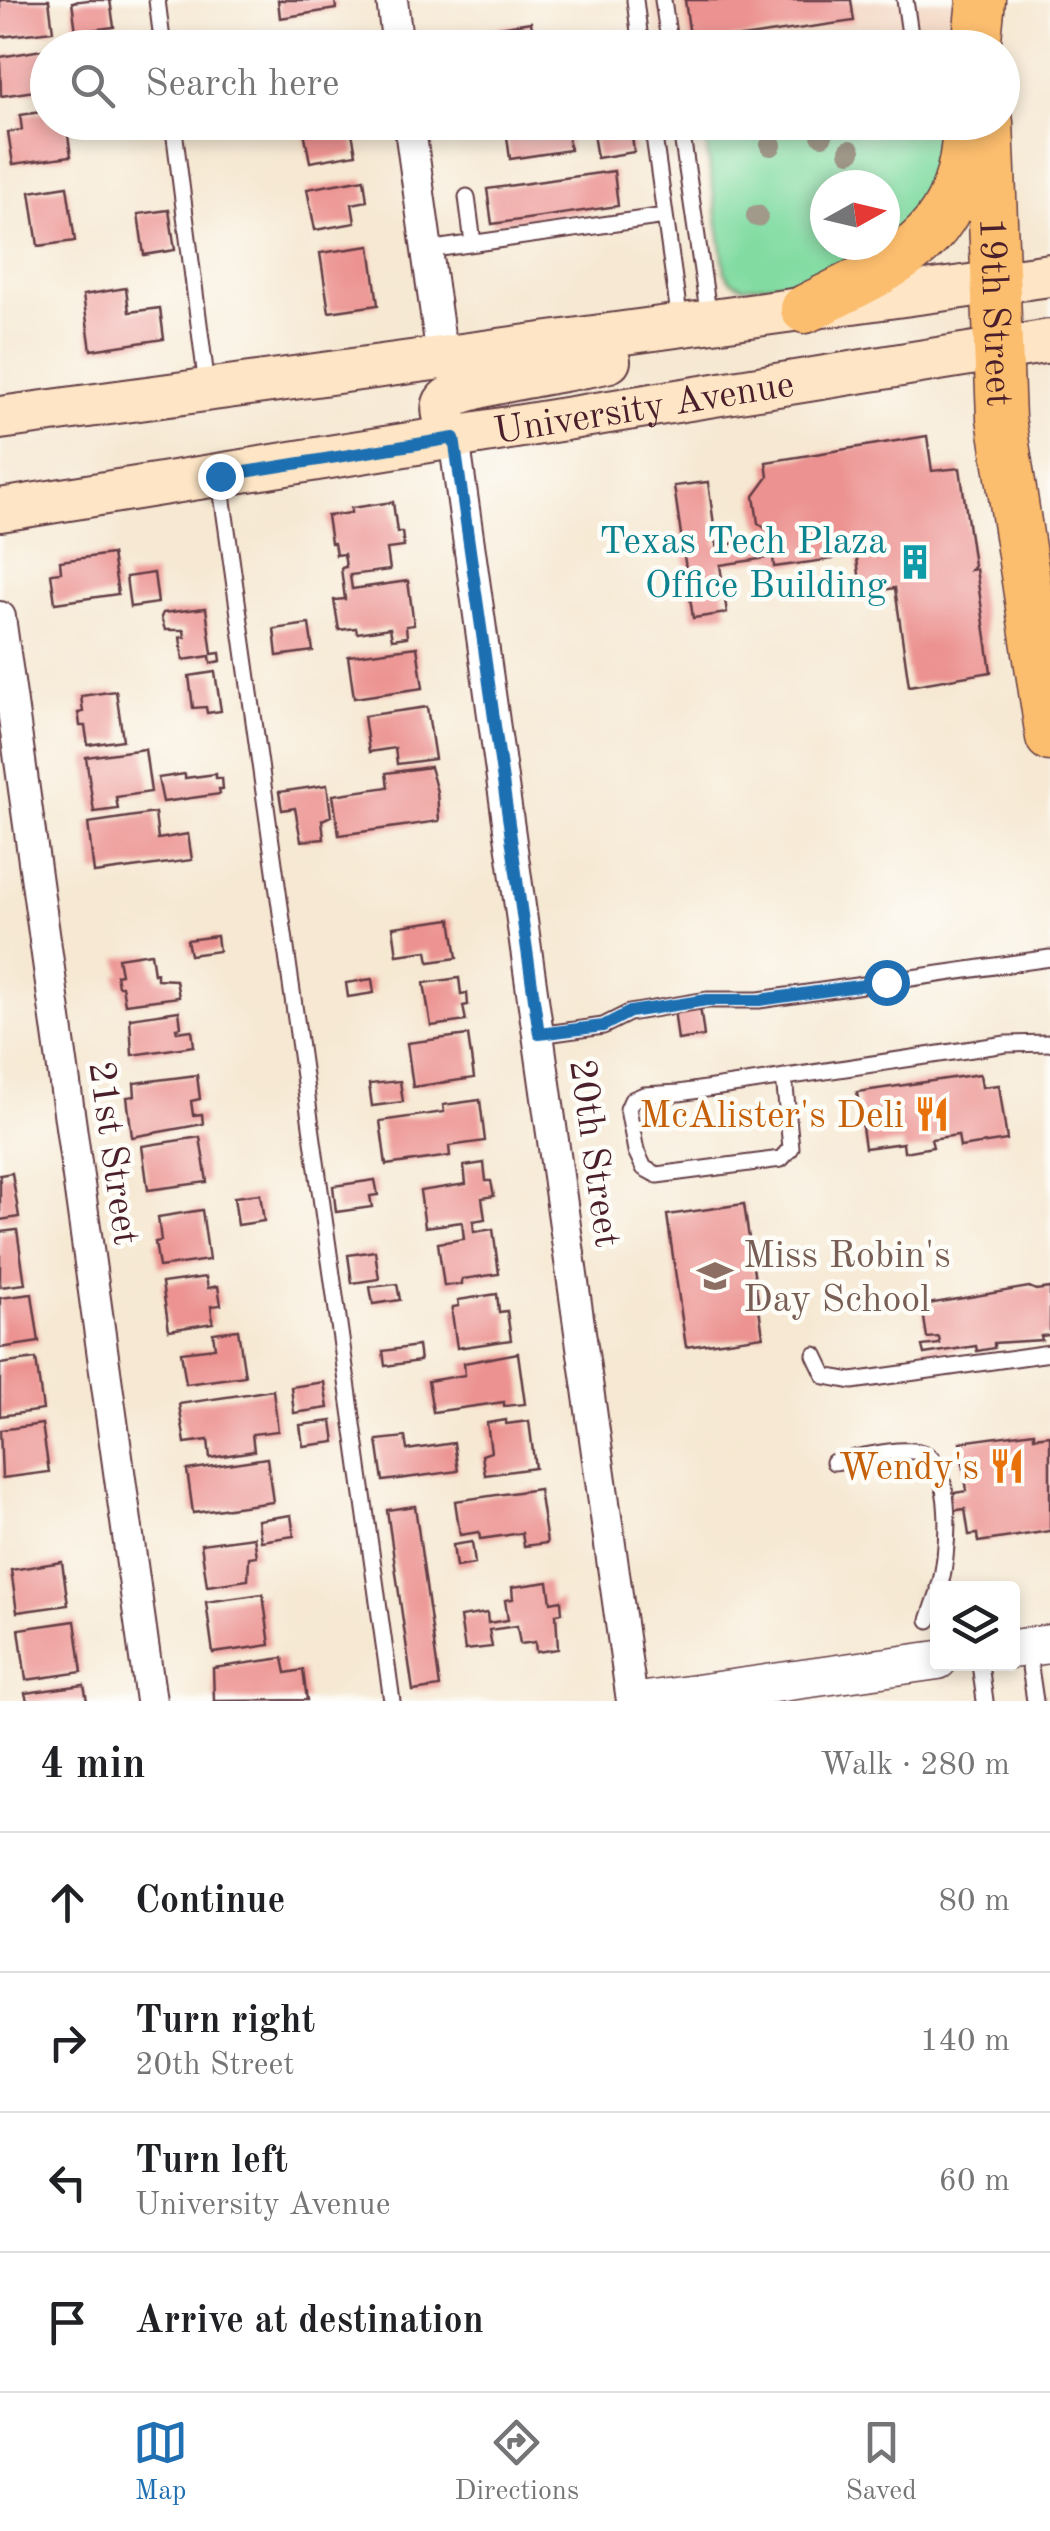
<!DOCTYPE html>
<html lang="en">
<head>
<meta charset="utf-8">
<style>
  :root { --surface:#fff; --page:#f2f2f2; --text:#202124; --muted:#757577; --line:#e0e0e0; --accent:#1f6fb2 }
  body { margin:0; font-family:"Old Standard TT",serif; background:var(--page); color:var(--text) }
  .controls { position:absolute; right:30px; bottom:30px; display:grid; overflow:hidden; border-radius:10px; box-shadow:0 5px 15px #0003 }
  .controls button { width:90px; height:90px; display:grid; place-items:center; padding:0; border:0; border-bottom:2px solid var(--line); background:var(--surface); color:var(--text); font:50px sans-serif }
  .compass { position:absolute; left:810px; top:170px; width:90px; height:90px; border-radius:50%; background:var(--surface); box-shadow:0 5px 15px #0003; rotate:82deg }
  .stop { position:absolute; width:30px; height:30px; margin:-22px; border:8px solid #1f6fb2; border-radius:50%; background:#fff }
  .stop.end { background:#1f6fb2; border-color:#fff; box-shadow:0 2px 10px #0008 }
  .list { margin:0; padding:0; list-style:none }
  h2 { display:flex; justify-content:space-between; align-items:center; height:130px; margin:0; padding:0 40px; font-size:42px }
  h2 small { font-size:32px; font-weight:400; color:var(--muted) }
  .list li { display:grid; grid-template-columns:65px 1fr auto; gap:30px; align-items:center; box-sizing:border-box; height:140px; padding:0 40px; border-top:2px solid var(--line) }
  .list b { display:block; font-size:38px; white-space:nowrap }
  .list p { margin:0; font-size:32px; white-space:nowrap; color:var(--muted) }
  .list em { font-size:32px; font-style:normal; color:var(--muted) }
  .icon { flex:none; width:55px; height:55px; fill:none; stroke:currentColor; stroke-width:2; stroke-linecap:round; stroke-linejoin:round }
  .map { position:relative; flex:none; width:1050px; height:1701px; overflow:hidden }
  .search { position:absolute; background:var(--surface); box-shadow:0 5px 15px #0003; left:30px; right:30px; top:30px; height:110px; display:flex; align-items:center; gap:25px; box-sizing:border-box; padding:0 35px; border-radius:55px; color:var(--muted); font-size:38px }
  .sheet { height:690px; background:var(--surface) }
  nav { display:flex; justify-content:space-around; align-items:center; box-sizing:border-box; height:140px; border-top:2px solid var(--line); background:var(--surface); font-size:28px; color:var(--muted) }
  nav a { display:grid; justify-items:center; gap:5px }
  nav .on { color:var(--accent) }
  .map>svg:first-child { display:block }
  .built { fill:#f3d4bf }
  .green { fill:#82dca2; stroke:#667e66; stroke-width:2.5; fill-rule:evenodd }
  .building { fill:#ec9391 }
  .lines { fill:none; stroke-linecap:round; stroke-linejoin:round }
  .service-casing { stroke:#643d44; stroke-width:19 }
  .minor-casing { stroke:#643d44; stroke-width:34 }
  .tertiary-casing { stroke:#643d44; stroke-width:41 }
  .secondary-casing { stroke:#643d44; stroke-width:46 }
  .primary-casing { stroke:#643d44; stroke-width:51 }
  .service { stroke:#fff; stroke-width:15 }
  .minor { stroke:#fff; stroke-width:30 }
  .tertiary { stroke:#fff; stroke-width:38 }
  .secondary { stroke:#fde5c5; stroke-width:42 }
  .primary { stroke:#fbbd6e; stroke-width:48 }
  .tree { fill:#a1998a }
  .route { stroke:#1f6fb2; stroke-width:12 }
  .labels { text-anchor:middle; stroke-width:9; stroke-linejoin:round; paint-order:stroke }
  .street-label { font-size:38px; fill:#4a1f2b; stroke:#fdfcf7 }
  .culture-label { font-size:38px; fill:#0d838f; stroke:#fdfcf7; text-anchor:end }
  .food-label { font-size:38px; fill:#c56008; stroke:#fdfcf7; text-anchor:end }
  .education-label { font-size:38px; fill:#785e54; stroke:#fdfcf7; text-anchor:start }
</style>
</head>
<body>
<div class="map">
<svg width="1050" height="1701" viewBox="0 0 1050 1701">
  <rect width="100%" height="100%" fill="#fdfcf7"/>
  <filter id="ink" filterUnits="userSpaceOnUse"><feTurbulence type="fractalNoise" baseFrequency=".01" numOctaves="2"/><feDisplacementMap in="SourceGraphic" scale="20" xChannelSelector="R" yChannelSelector="G"/><feConvolveMatrix kernelMatrix="1 2 1 2 8 2 1 2 1" color-interpolation-filters="sRGB"/></filter>
  <filter id="wash" filterUnits="userSpaceOnUse"><feTurbulence type="fractalNoise" baseFrequency=".0048" numOctaves="4" result="noise"/><feDisplacementMap in="SourceGraphic" scale="40" xChannelSelector="R" yChannelSelector="G"/><feGaussianBlur stdDeviation="2.25" result="paint"/><feColorMatrix in="noise" values="0 0 0 0 0 0 0 0 0 0 0 0 0 0 0 0 0 1.4 0 .05"/><feComposite in="paint" operator="in"/></filter>
  <g filter="url(#wash)">
    <rect width="100%" height="100%" fill="#f6e8d2"/>
    <!-- built -->
    <path class="built" d="M651,0H954L957,47H658Z"/>
    <!-- green -->
    <path class="green" d="M703,123H960C952,193 910,258 837,275C807,281 774,283 744,287L730,280L725,272ZM825,185H885V245H825Z"/>
    <g id="blocks">
      <!-- building -->
      <path class="building" d="M0,0H49L53,31L0,37Z
        M88,0H110L114,27L76,32L72,2Z
        M278,0H335L336,9L280,18Z
        M685,0H851L854,21L691,44Z
        M531,22L535,48H476L474,31Z
        M48,49V89L1,96L0,57Z
        M48,111V122H66L71,156L13,164L8,132L22,130L20,115Z
        M310,122H350L356,154L310,162L304,131L312,130Z
        M505,122H566L570,150L510,159Z
        M631,128L634,152L597,158L593,134Z
        M614,171L618,206L492,224L487,189Z
        M364,179L367,201L352,204L355,223L315,230L307,189Z
        M67,186L75,241L38,246L30,192Z
        M169,210L175,250L144,255L138,214Z
        M370,246L378,305L329,312L320,253Z
        M126,288L129,312L160,308L164,339L91,350L83,295Z
        M927,436L932,471L960,468L974,565L970,570L976,569L991,672L909,686L895,588L865,593L861,590L855,543L831,546L833,559L774,567L773,557L720,565L727,613L693,618L674,486L708,482L717,546L770,538L769,531L758,523L754,496L768,477L766,462Z
        M393,502L397,532H402L404,547L387,549L390,570L350,575L352,589L408,581L414,625L406,626L407,637L392,639L390,628L357,633L356,628L339,630L334,600L345,599L341,568L346,567L344,554L336,555L334,543H331L327,516L351,513V508Z
        M112,554L118,594L55,603L51,573L61,572L60,561Z
        M154,573L158,603L130,607L126,577Z
        M206,608L212,654L220,653L221,661L211,663L210,656L183,660L180,637H185L184,630H165L161,617L163,613Z
        M309,624L313,651L277,656L274,629Z
        M417,647L423,688L354,698L348,656Z
        M215,672L221,711L207,713L206,707L193,708L189,676Z
        M116,691L123,740L88,745L85,726H80L79,717L78,713L83,712L81,696Z
        M427,707L435,759L397,764L395,748L369,752L364,716Z
        M145,749L151,792L116,797L118,809L94,812L86,757Z
        M430,767L437,792L439,821L339,835L333,795L388,787L386,773Z
        M185,774V778L216,774V778H222L223,789H219L220,794L163,802L158,778Z
        M327,785L331,816L322,820L324,839L301,841L295,808L282,810L279,792Z
        M155,813L158,839L188,834L192,860L94,873L88,823Z
        M451,919L457,958L429,962L427,951L397,955L393,927Z
        M217,936L219,951L190,955L187,940Z
        M151,953L154,974L157,973V979L176,980L179,997L125,1004L122,986H118L116,975L121,974L118,958Z
        M459,978L461,994L467,993L468,1005L463,1006L466,1021L431,1026L424,983Z
        M372,979L374,993L348,997L346,983Z
        M700,1006L704,1036L678,1040L674,1009Z
        M179,1011L181,1027L176,1028L177,1032L192,1030L194,1046L132,1055L130,1018Z
        M468,1035L474,1078L413,1087L407,1043Z
        M980,1074L982,1087L999,1085L1007,1140L960,1147L958,1135L931,1139L933,1147L904,1152L903,1143L865,1148L857,1092Z
        M197,1075L200,1099L191,1101L193,1115L202,1114L203,1124L132,1137L127,1097L135,1096L134,1083Z
        M400,1081L403,1102L372,1106L369,1084Z
        M480,1100L485,1141L449,1146L450,1156L386,1165L380,1121L444,1112L443,1105Z
        M200,1137L207,1182L148,1190L142,1146Z
        M484,1163L486,1181H491L494,1196L482,1198L485,1219L473,1221L474,1232L493,1229L499,1274L462,1279V1284L444,1286L438,1243L464,1239L462,1222L425,1227L420,1191L466,1184L464,1166Z
        M12,1173L19,1217L0,1220V1175Z
        M375,1180L378,1195L370,1196L372,1207L336,1212L333,1186Z
        M260,1194L264,1221L238,1225L234,1197Z
        M744,1204L763,1336L686,1347L667,1215Z
        M202,1210L209,1260L159,1267L155,1242L161,1241L158,1217Z
        M17,1230L25,1284L0,1287V1232Z
        M375,1251L379,1279L352,1283L348,1255Z
        M206,1277L208,1288L218,1286L221,1305L211,1306L213,1323L169,1330L162,1283Z
        M397,1284L400,1300L373,1304L370,1287Z
        M1029,1287L1036,1290L1050,1288V1335L1041,1336L1042,1340L994,1343V1348L977,1351L976,1346L924,1354L922,1346L940,1344L939,1337L927,1338L922,1305Z
        M32,1294L39,1342L0,1348V1298Z
        M497,1294L499,1312L507,1311L511,1340L457,1348L452,1313L453,1307L459,1306L458,1300Z
        M238,1330L245,1376L186,1384L181,1352L215,1348L213,1333Z
        M418,1346L420,1361L385,1366L383,1351Z
        M518,1353L525,1404L504,1406V1402L433,1412L428,1381L465,1375L464,1363Z
        M36,1359L43,1410L0,1416V1364Z
        M324,1382L328,1408L294,1413L291,1387Z
        M273,1390L278,1431L252,1434L254,1451L210,1458L208,1440L185,1443L179,1404Z
        M506,1420V1424L529,1421L535,1468L485,1475L482,1455L491,1452L487,1423Z
        M332,1421L335,1442L303,1446L300,1425Z
        M42,1424L49,1472L2,1478L0,1430Z
        M1034,1432V1437L1050,1435V1531L978,1542L977,1534L969,1535L965,1509L950,1511L948,1494L967,1491L960,1442Z
        M405,1437L407,1450L454,1443L458,1471L383,1481L377,1440Z
        M267,1458L273,1502L193,1513L187,1470Z
        M539,1489L547,1543L524,1546L522,1533L480,1539L479,1532L460,1535L455,1501Z
        M415,1506L440,1687L413,1691L387,1510Z
        M291,1515L294,1536L261,1541L258,1520Z
        M254,1537L257,1556L249,1557L248,1580L207,1586L201,1544Z
        M472,1542L475,1564L456,1567L453,1545Z
        M62,1562L68,1605L17,1612L11,1570Z
        M548,1582L551,1602L561,1600L562,1613L556,1614L558,1649L536,1652L535,1642L520,1644L517,1626L489,1630L492,1647L465,1650L460,1617L487,1613L488,1623L508,1620L505,1600L513,1599L512,1587Z
        M263,1594L270,1645L213,1653L206,1602Z
        M75,1621L82,1672L26,1680L19,1629Z
        M283,1658L286,1673L303,1670L307,1700L214,1701L213,1668Z
        M84,1685L87,1701H27L25,1693Z"/>
    </g>
  </g>
  <g filter="url(#ink)">
    <use href="#blocks" fill-opacity="0" stroke="#643d44" stroke-width="2.5"/>
    <g class="lines">
      <defs>
        <path id="service" d="M157,0L163,48
          M635,0L641,48
          M663,0L670,48
          M905,0L912,48
          M173,122L207,386
          M652,122L680,322
          M680,122L709,318
          M467,197L473,243
          M427,250L665,216
          M220,480L392,1701
          M539,1035L603,1026L629,1013L707,1000H759L1050,958
          M784,1077L791,1148L781,1159L657,1175L644,1168L636,1151L628,1109L632,1100L644,1095L679,1093L1006,1044L1050,1043
          M815,1355L825,1376L852,1381L1050,1353
          M834,1462C857,1458 897,1447 919,1452C957,1459 948,1562 939,1588
          M929,1620L938,1594
          M1027,1647L1035,1701
          M980,1664L985,1701"/>
        <path id="minor" d="M392,0L398,48
          M409,122L442,357
          M454,438L632,1701
          M0,617L151,1701"/>
        <path id="tertiary" d="M1012,1649L1050,1644
          M646,1701L938,1660"/>
        <g id="secondary">
          <path d="M0,418L1050,275"/>
          <path d="M454,438C450,428 439,413 445,402C455,384 582,369 609,361"/>
          <path id="s1" d="M0,510L1050,341"/>
        </g>
        <g id="primary">
          <path d="M976,48L981,0"/>
          <path id="s2" d="M989,122L1001,418L1050,737"/>
          <path d="M805,309C897,262 962,243 967,126"/>
        </g>
      </defs>
      <!-- service casing -->
      <use href="#service" class="service-casing"/>
      <!-- minor casing -->
      <use href="#minor" class="minor-casing"/>
      <!-- tertiary casing -->
      <use href="#tertiary" class="tertiary-casing"/>
      <!-- secondary casing -->
      <use href="#secondary" class="secondary-casing"/>
      <!-- primary casing -->
      <use href="#primary" class="primary-casing"/>
      <!-- service -->
      <use href="#service" class="service"/>
      <!-- minor -->
      <use href="#minor" class="minor"/>
      <!-- tertiary -->
      <use href="#tertiary" class="tertiary"/>
      <!-- secondary -->
      <use href="#secondary" class="secondary"/>
      <!-- primary -->
      <use href="#primary" class="primary"/>
    </g>
    <!-- trees -->
    <g class="tree">
      <circle cx="822" cy="135" r="11"/>
      <circle cx="771" cy="145" r="11"/>
      <circle cx="850" cy="151" r="11"/>
      <circle cx="757" cy="216" r="11"/>
    </g>
  </g>
  <g class="lines" filter="url(#ink)">
    <!-- route -->
    <path class="route" d="M220,476L454,438L539,1034L603,1026L630,1012L707,1000H760L886,982"/>
  </g>
  <!-- icons -->
  <defs>
    <symbol id="building-bare" viewBox="-9 -9 18 18"><path d="M-4-6H4V6H1V3H-1V6H-4ZM-2.5-4.3h1.7v1.8h-1.7ZM.8-4.3h1.7v1.8H.8ZM-2.5-1h1.7V.8h-1.7ZM.8-1h1.7V.8H.8Z" fill="#0f9aa8" stroke="#fdfcf7" stroke-width="2.5" paint-order="stroke"/></symbol>
    <symbol id="restaurant-bare" viewBox="-9 -9 18 18"><path d="M-5-6h1v4h1v-4h1v4h1v-4h1v5L-1.5 .5V6h-2V.5L-5-1ZM5-6V6H3V1.5H1.5Q1.5-4 5-6Z" fill="#e8710a" stroke="#fdfcf7" stroke-width="2.5" paint-order="stroke"/></symbol>
    <symbol id="school-bare" viewBox="-9 -9 18 18"><path d="M0-5L7-2L0 1L-7-2ZM-4 1L0 2.5L4 1V4Q0 6-4 4Z" fill="#8d6e63" stroke="#fdfcf7" stroke-width="2.5" paint-order="stroke"/></symbol>
  </defs>
  <g fill-rule="evenodd">
    <use href="#building-bare" x="890" y="537" width="50" height="50"/>
    <use href="#restaurant-bare" x="907" y="1089" width="50" height="50"/>
    <use href="#school-bare" x="690" y="1251" width="50" height="50"/>
    <use href="#restaurant-bare" x="982" y="1441" width="50" height="50"/>
  </g>
  <g class="labels">
    <!-- street labels -->
    <g class="street-label">
      <text dy="13" stroke="none"><textPath href="#s2" startOffset="190">19th Street</textPath></text>
      <text dy="13" stroke="none"><textPath href="#s1" startOffset="652">University Avenue</textPath></text>
      <text transform="translate(115 1153) rotate(82)" y="13">21st Street</text>
      <text transform="translate(596 1153) rotate(82)" y="13">20th Street</text>
    </g>
    <!-- culture labels -->
    <g class="culture-label">
      <text x="887" y="553">Texas Tech Plaza<tspan x="887" dy="44">Office Building</tspan></text>
    </g>
    <!-- food labels -->
    <g class="food-label">
      <text x="904" y="1127">McAlister's Deli</text>
      <text x="979" y="1479">Wendy's</text>
    </g>
    <!-- education labels -->
    <g class="education-label">
      <text x="743" y="1267">Miss Robin's<tspan x="743" dy="44">Day School</tspan></text>
    </g>
  </g>
</svg>
<div class="controls">
<button><svg class="icon" aria-label="layers" viewBox="0 0 24 24"><path d="M12 4l9 5-9 5-9-5zM3 14l9 5 9-5"/></svg></button>
</div>
<svg class="compass" viewBox="-18 -18 36 36"><path d="M0-13l5 13h-10z" fill="#e53935"/><path d="M0 13l5-13h-10z" fill="#757577"/></svg>
<div class="stop" style="left:886px;top:982px"></div>
<div class="stop end" style="left:220px;top:476px"></div>
<div class="search"><svg class="icon" aria-label="search" viewBox="0 0 24 24"><circle cx="10" cy="10" r="6"/><path d="M15 15l6 6"/></svg>Search here</div>
</div>
<section class="sheet">
<h2>4 min<small>Walk · 280 m</small></h2>
<ul class="list">
<li><svg class="icon" aria-label="ahead" viewBox="0 0 24 24"><path d="M12 20V5M6 11l6-6 6 6"/></svg><div><b>Continue</b></div><em>80 m</em></li>
<li><svg class="icon" aria-label="right" viewBox="0 0 24 24"><path d="M7 20v-9h11M14 6l5 5-5 5"/></svg><div><b>Turn right</b><p>20th Street</p></div><em>140 m</em></li>
<li><svg class="icon" aria-label="left" viewBox="0 0 24 24"><path d="M17 20v-9H6M10 6l-5 5 5 5"/></svg><div><b>Turn left</b><p>University Avenue</p></div><em>60 m</em></li>
<li><svg class="icon" aria-label="arrive" viewBox="0 0 24 24"><path d="M6 21V4h12l-3 4 3 4H6"/></svg><div><b>Arrive at destination</b></div></li>
</ul>
</section>
<nav>
<a class="on"><svg class="icon" aria-label="map" viewBox="0 0 24 24"><path d="M3 6l6-2 6 2 6-2v14l-6 2-6-2-6 2zM9 4v14M15 6v14"/></svg>Map</a>
<a><svg class="icon" aria-label="directions" viewBox="0 0 24 24"><path d="M12 3l9 9-9 9-9-9zM9 14v-3h6M13 9l2 2-2 2"/></svg>Directions</a>
<a><svg class="icon" aria-label="saved" viewBox="0 0 24 24"><path d="M7 4h10v16l-5-4-5 4z"/></svg>Saved</a>
</nav>
</body>
</html>
